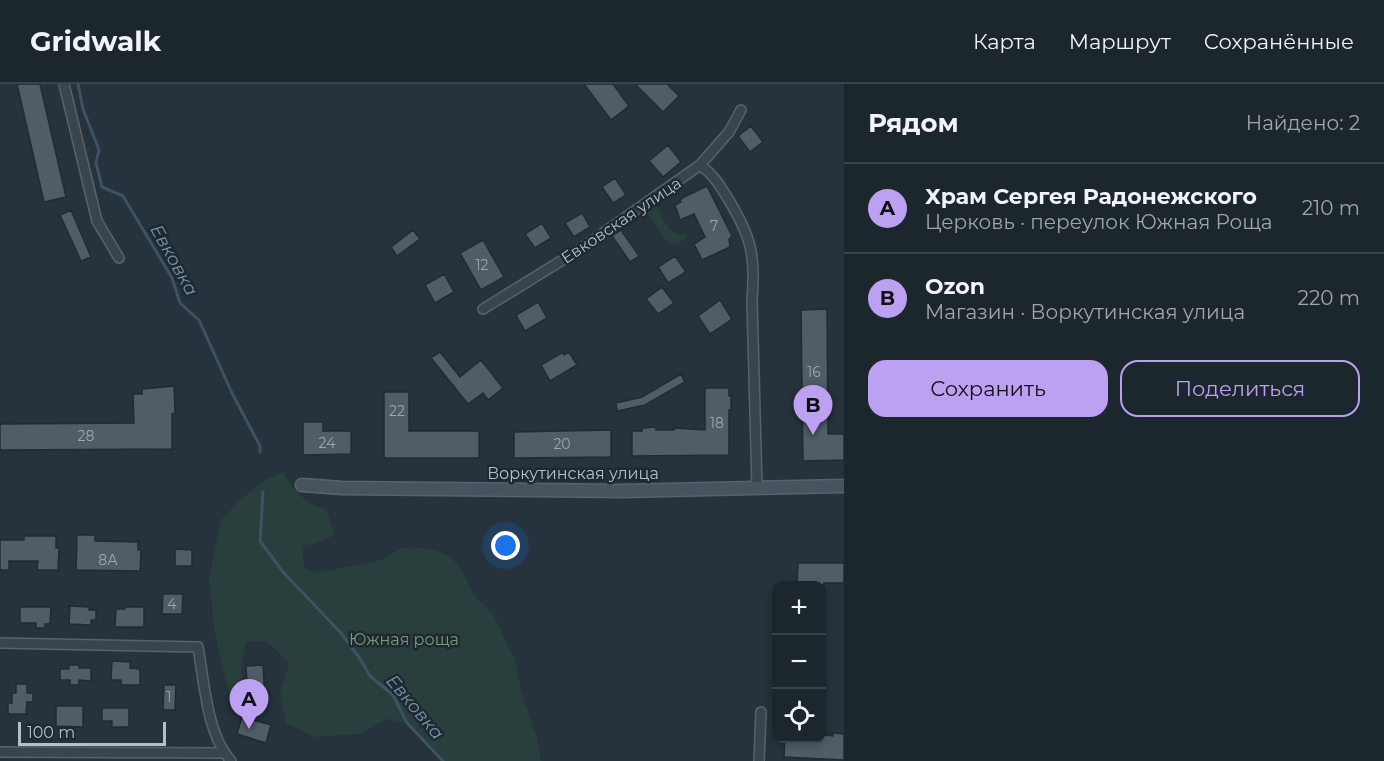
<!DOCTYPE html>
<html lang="ru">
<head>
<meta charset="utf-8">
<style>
  :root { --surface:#1c262d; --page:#293239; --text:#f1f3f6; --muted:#a0a5aa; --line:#3a4349; --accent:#bca0f2 }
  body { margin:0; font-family:Montserrat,sans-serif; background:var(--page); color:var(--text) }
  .controls { position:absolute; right:18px; bottom:18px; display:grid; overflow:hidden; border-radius:12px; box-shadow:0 3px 9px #0003 }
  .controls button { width:54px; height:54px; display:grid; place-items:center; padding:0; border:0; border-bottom:2px solid var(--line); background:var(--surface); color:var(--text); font:30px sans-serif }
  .scale { position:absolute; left:18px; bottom:15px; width:148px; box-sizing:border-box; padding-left:6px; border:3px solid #b6bfc7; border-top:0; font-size:16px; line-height:21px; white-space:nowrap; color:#b6bfc7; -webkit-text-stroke:4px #1f2931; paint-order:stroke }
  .you { position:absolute; left:506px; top:462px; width:21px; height:21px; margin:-15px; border:4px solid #fff; border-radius:50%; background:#1a73e8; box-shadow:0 0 0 9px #1a73e833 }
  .badge { display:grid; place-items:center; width:39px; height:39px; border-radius:50%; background:var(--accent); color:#111; font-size:20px; font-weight:700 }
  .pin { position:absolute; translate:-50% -50px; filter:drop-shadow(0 2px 3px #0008) }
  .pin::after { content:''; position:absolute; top:32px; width:21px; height:18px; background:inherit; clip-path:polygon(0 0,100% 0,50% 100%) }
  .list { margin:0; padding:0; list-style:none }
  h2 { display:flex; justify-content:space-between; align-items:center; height:78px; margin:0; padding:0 24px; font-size:26px }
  h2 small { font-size:20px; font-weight:400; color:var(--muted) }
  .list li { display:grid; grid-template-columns:39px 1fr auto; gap:18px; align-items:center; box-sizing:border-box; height:90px; padding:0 24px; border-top:2px solid var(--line) }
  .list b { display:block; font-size:22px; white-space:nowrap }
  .list p { margin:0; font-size:20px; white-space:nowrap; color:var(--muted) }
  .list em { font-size:20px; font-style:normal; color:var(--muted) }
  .actions { display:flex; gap:12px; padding:18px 24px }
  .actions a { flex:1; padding:14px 0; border:2px solid var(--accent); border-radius:18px; text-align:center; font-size:21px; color:var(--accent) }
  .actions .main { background:var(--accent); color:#111 }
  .icon { flex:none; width:33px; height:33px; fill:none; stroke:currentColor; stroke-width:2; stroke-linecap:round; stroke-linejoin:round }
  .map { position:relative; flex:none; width:844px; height:677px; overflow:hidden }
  header { display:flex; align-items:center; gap:36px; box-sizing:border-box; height:84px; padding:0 30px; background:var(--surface); border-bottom:2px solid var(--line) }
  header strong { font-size:28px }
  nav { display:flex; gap:33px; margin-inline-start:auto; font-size:21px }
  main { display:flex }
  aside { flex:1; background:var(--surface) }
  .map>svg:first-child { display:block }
  .green { fill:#293f3e }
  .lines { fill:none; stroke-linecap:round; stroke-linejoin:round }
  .stream { stroke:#3d5263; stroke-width:3 }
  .building { fill:#505d67; stroke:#212b33; stroke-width:1.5 }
  .street-casing { stroke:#58626a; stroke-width:12 }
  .secondary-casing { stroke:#58626a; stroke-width:15 }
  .street { stroke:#3a444c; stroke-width:9 }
  .secondary { stroke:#48535f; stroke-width:12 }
  .labels { text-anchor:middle; stroke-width:5; stroke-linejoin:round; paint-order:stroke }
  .number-label { font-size:14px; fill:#9ca6af }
  .street-label { font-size:16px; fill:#b6bfc7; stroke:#1f2931 }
  .park-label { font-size:16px; fill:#769b7a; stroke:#1f2931 }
  .water-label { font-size:18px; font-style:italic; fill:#7993a8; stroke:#1f2931 }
</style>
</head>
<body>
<header>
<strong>Gridwalk</strong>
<nav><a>Карта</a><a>Маршрут</a><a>Сохранённые</a></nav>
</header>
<main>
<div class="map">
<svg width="844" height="677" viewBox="0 0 844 677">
  <rect width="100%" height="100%" fill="#26323c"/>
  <!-- green -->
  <path class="green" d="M656,121L661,129L660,130C666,140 671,152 685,150L687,154L677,160L668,159L646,128Z
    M283,388C294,406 306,421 326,425L335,451L316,459L302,462L304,483L315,489L381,476L402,464L417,463L437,467L452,474L463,488L473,510L493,530L515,576L521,606L537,654L541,677H443L407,639L386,635L360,650L314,653L286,639L280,608L289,580L267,557L246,558L241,580L244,613L229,610L214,545L209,494L221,436L240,416L265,396Z"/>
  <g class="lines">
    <!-- stream -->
    <path class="stream" d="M78,0L83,25L99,66L96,79L102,103L123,112L172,194L180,219L199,236L232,309L260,362V368
      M263,408L260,457L283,488L340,548L359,573L370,592L393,611L407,639L443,677"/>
  </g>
  <!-- building -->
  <path class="building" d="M17,0H40L66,113L44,118Z
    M584,0H613L629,22L611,36Z
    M635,0H667L679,12L663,28Z
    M751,42L763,58L750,68L738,52Z
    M668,61L681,78L663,93L649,77Z
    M615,94L626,111L613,119L602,103Z
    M707,102L732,152L729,155L730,163L702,176L694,160L705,153L694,130L680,136L675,121L681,118L680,116L684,113Z
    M71,126L91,173L81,177L60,131Z
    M582,129L590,143L574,153L565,139Z
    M542,139L551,154L535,164L525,150Z
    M413,146L420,155L397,172L391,163Z
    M621,146L639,172L630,178L612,152Z
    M483,156L504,193L481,206L460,169Z
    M675,172L686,188L668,199L658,183Z
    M444,190L454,208L435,219L425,201Z
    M662,203L674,219L658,230L646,215Z
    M720,216L732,235L710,250L698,232Z
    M538,218L547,234L525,247L516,231Z
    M827,225L828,350H844V376L803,377L801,226Z
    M440,268L460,293L481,276L503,304L488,316L483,309L468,320L431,274Z
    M563,268L564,271L569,268L577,281L550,297L541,281Z
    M681,290L685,298L645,321L617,327L616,319L642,313Z
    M174,302L175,329L172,330V365L0,366V340L134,339L133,310H142V305Z
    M705,304H729V312H731V326H729V371L632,372V347H642V344L656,343V346H674V344L705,346Z
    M384,308H409V347H479V374H384Z
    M303,338H323V347H351V370L303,371Z
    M611,346V373L514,374V348Z
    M77,451H95V457L138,458V466H141L140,487L76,486Z
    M24,452H56V464H59L58,486H37L38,477H9V486H0V456H24Z
    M175,465L192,466V482H175Z
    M798,479H844V499H824V501H797Z
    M163,510H183L182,530H162Z
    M70,522L89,523V526H96V536H91V541L69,540Z
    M20,523H51L50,540H45V544H36V539H20Z
    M125,523H144V543H115L116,525H125Z
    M112,577L130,578V584L140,585V601H121V596H111Z
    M69,581H79V584H91V597L79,596V601H70V596H60V585H69Z
    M263,581L265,615L248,616L246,582Z
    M16,600H27V609H33V618H27L26,630H8V619H12V609H16Z
    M164,601H176L175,626H163Z
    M56,622H83V643L56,642Z
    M102,624H129V643H112V637H102Z
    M242,633L271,641L266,659L237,650Z
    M833,649L844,650V676L784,673L785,654H822V651L833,652Z"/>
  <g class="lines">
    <defs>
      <path id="street" d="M64,0L97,137L119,174
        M700,81C713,90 719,100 727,113C751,152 756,171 752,216L757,403
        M483,225L582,164L700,81L729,48L741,26
        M0,559L198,563C204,597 207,651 231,677
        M0,668L224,669
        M759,677L761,628"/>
      <path id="secondary" d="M302,401L342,404L623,407L844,402"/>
    </defs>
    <!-- street casing -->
    <use href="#street" class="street-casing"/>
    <!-- secondary casing -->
    <use href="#secondary" class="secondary-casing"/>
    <!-- street -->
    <use href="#street" class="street"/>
    <!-- secondary -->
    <use href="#secondary" class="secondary"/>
  </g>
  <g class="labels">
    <!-- number labels -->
    <g class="number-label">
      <text x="714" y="147">7</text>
      <text x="482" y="186">12</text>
      <text x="814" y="293">16</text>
      <text x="397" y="332">22</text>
      <text x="717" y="344">18</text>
      <text x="86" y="357">28</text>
      <text x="327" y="364">24</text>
      <text x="562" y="365">20</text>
      <text x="108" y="481">8А</text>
      <text x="172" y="525">4</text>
      <text x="169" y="618">1</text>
    </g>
    <!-- street labels -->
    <g class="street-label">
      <text transform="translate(621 136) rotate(-34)" y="6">Евковская улица</text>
      <text x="573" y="395">Воркутинская улица</text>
    </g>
    <!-- park labels -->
    <g class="park-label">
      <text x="404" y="561">Южная роща</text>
    </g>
    <!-- water labels -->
    <g class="water-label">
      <text transform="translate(174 176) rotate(61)" y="6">Евковка</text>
      <text transform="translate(415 623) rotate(50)" y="6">Евковка</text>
    </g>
  </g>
</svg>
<div class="controls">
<button>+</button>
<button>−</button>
<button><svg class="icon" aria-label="locate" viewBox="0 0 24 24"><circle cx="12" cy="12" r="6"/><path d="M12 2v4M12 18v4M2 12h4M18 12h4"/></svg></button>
</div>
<div class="scale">100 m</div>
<div class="you"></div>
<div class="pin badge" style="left:249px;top:645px">A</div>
<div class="pin badge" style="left:813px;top:351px">B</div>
</div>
<aside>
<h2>Рядом<small>Найдено: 2</small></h2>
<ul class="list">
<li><span class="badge">A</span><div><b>Храм Сергея Радонежского</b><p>Церковь · переулок Южная Роща</p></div><em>210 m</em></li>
<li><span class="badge">B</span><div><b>Ozon</b><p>Магазин · Воркутинская улица</p></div><em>220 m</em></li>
</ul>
<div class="actions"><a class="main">Сохранить</a><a>Поделиться</a></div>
</aside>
</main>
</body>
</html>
